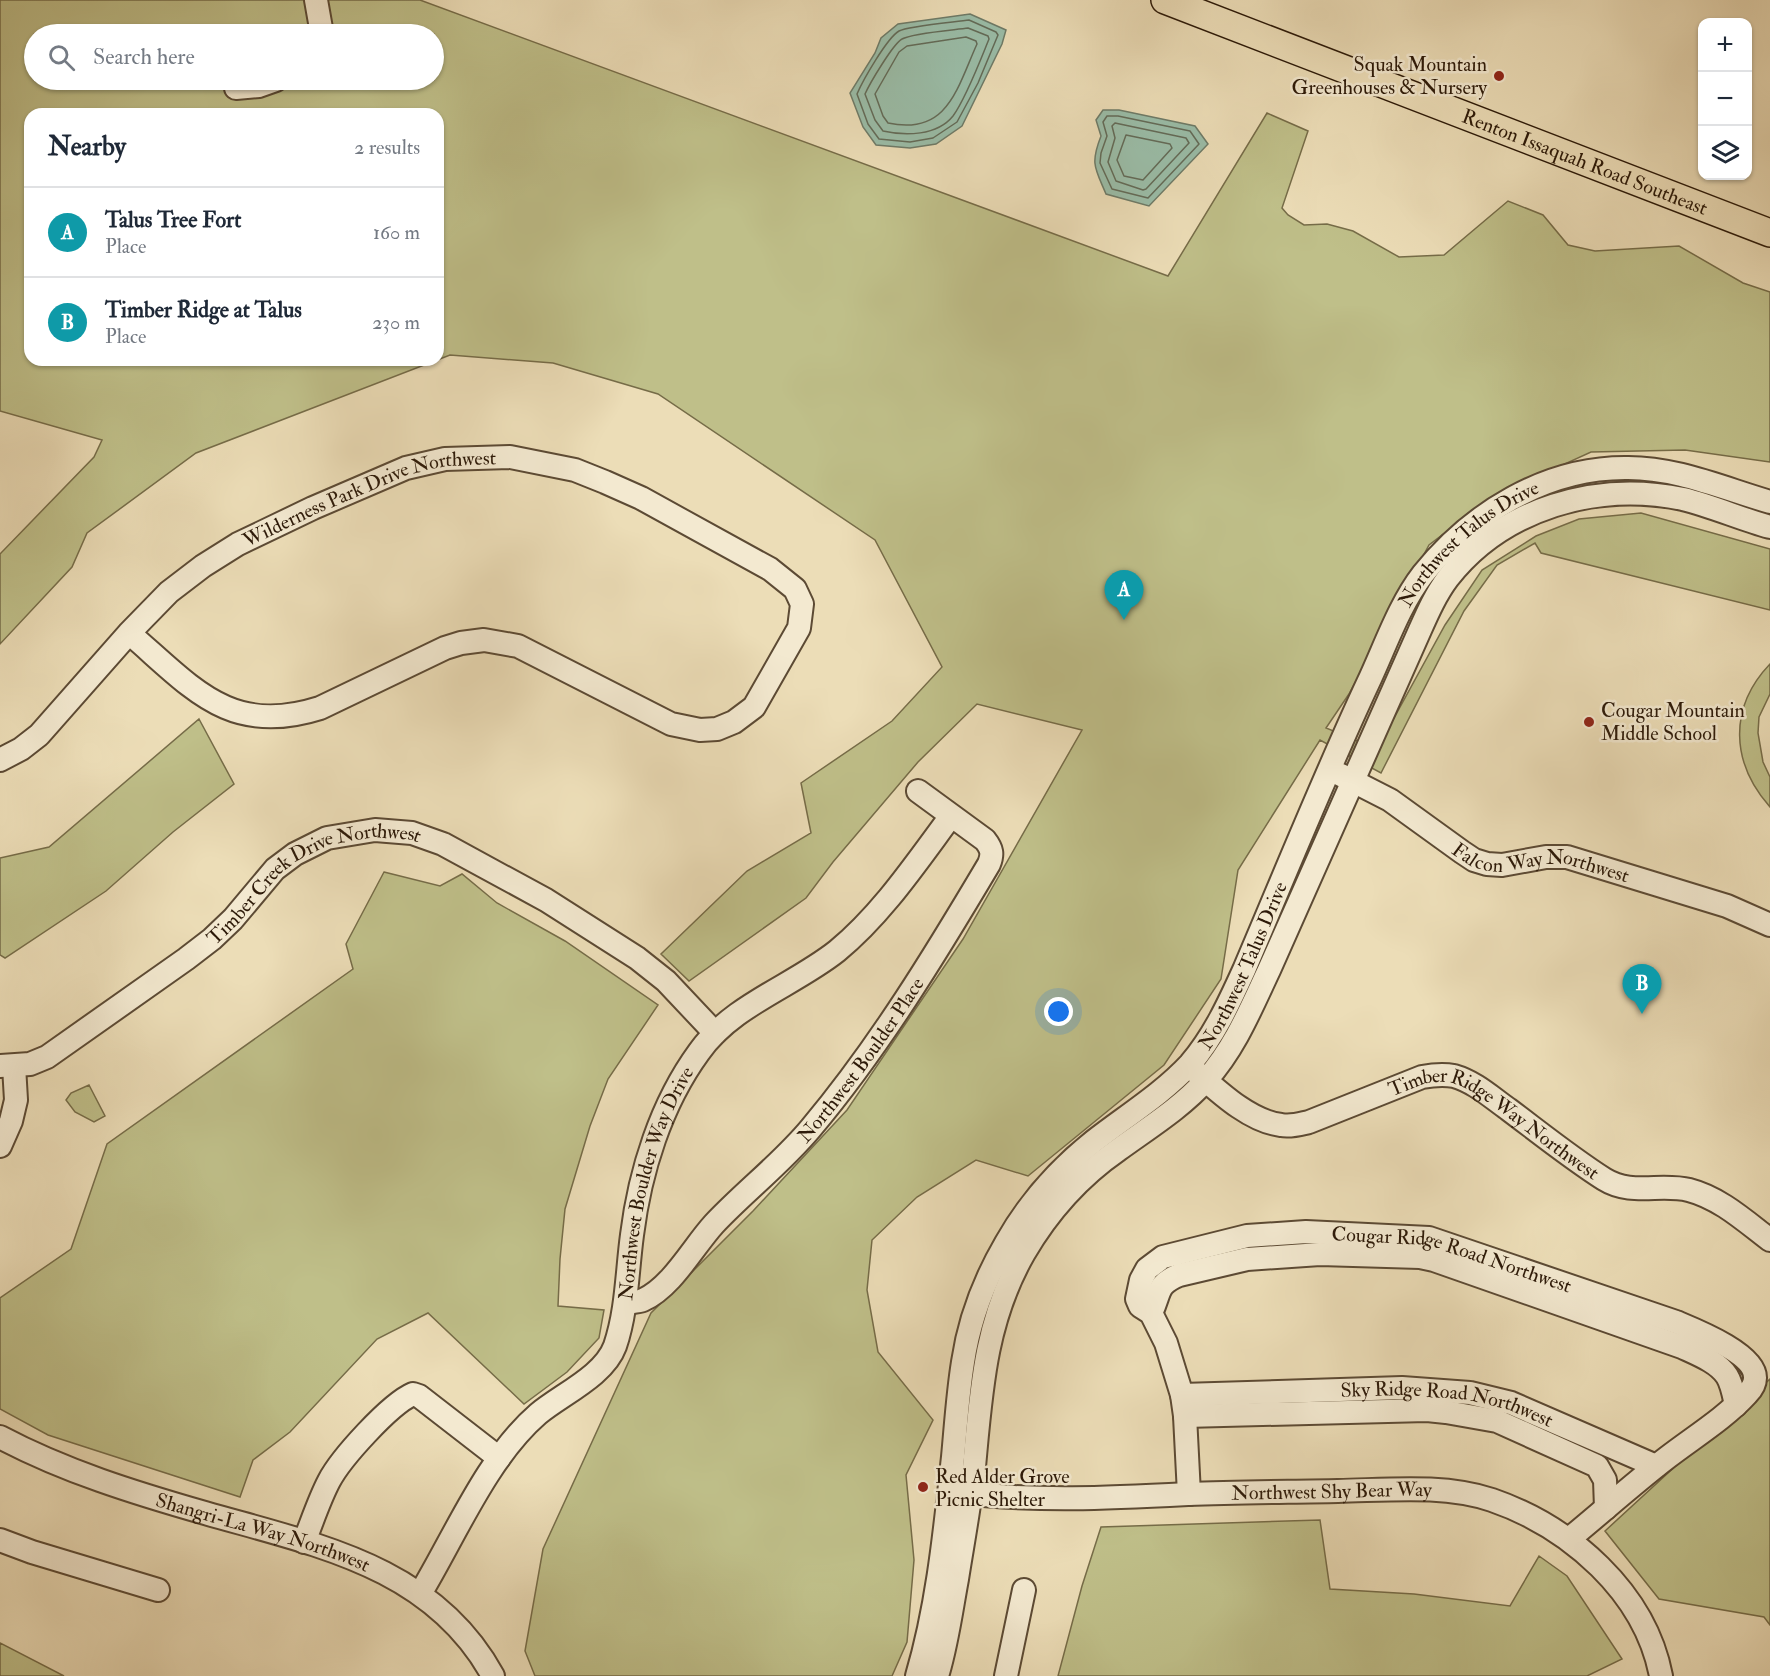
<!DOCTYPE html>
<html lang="en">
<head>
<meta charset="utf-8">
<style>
  :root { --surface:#fff; --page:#f2f2f3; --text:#1f2937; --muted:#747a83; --line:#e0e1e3; --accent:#8f2418 }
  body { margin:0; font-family:"IM FELL Double Pica",serif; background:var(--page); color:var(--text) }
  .controls { position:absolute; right:18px; top:18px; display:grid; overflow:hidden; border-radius:12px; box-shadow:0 2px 4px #0004 }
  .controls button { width:54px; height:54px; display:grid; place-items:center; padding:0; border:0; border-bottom:2px solid var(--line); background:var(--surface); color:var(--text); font:30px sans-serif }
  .you { position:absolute; left:1059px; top:1012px; width:21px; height:21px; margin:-15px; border:4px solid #fff; border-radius:50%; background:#1a73e8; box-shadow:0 0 0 9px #1a73e833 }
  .badge { display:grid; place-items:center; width:39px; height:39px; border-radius:50%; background:var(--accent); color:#fff; font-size:20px; font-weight:700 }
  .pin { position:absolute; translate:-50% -50px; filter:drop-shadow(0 2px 3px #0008) }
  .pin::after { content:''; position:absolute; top:32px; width:21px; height:18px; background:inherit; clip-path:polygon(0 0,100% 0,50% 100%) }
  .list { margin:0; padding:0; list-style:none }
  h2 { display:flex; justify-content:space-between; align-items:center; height:78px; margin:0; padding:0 24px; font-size:26px }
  h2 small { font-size:20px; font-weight:400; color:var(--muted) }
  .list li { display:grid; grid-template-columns:39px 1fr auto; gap:18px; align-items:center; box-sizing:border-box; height:90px; padding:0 24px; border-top:2px solid var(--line) }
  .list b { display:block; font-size:22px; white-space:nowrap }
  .list p { margin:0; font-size:20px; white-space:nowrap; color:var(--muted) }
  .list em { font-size:20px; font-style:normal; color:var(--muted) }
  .icon { flex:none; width:33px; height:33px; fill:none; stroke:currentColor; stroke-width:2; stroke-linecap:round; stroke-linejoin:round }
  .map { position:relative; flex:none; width:1770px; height:1676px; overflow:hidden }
  .search { position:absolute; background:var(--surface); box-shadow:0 2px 4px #0004; left:24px; top:24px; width:420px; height:66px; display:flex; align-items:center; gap:15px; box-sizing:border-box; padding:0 21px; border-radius:33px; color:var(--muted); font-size:22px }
  .panel { position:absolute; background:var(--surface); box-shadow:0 2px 4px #0004; left:24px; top:108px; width:420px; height:258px; border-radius:18px }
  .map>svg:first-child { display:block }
  .green { fill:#bfbf89; stroke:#766c48; stroke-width:1.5; fill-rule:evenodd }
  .water { fill:#9abda8; stroke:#6e7b68; stroke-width:1.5 }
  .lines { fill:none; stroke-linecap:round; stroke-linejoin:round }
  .shore { stroke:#636b58; stroke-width:1.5 }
  .minor-casing { stroke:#5c4a34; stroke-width:26 }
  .major-casing { stroke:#2c1908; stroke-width:30 }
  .minor { stroke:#f3e9d0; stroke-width:22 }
  .major { stroke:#ecddb7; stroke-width:27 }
  .poi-dot { fill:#8f2418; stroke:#f3e9d0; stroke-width:2 }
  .labels { text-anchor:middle; stroke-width:5; stroke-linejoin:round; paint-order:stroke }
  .poi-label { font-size:20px; fill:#2c1908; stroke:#f3e9d0; text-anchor:start }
  .street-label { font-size:20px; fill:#2c1908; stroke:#f3e9d0 }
</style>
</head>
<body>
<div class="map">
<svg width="1770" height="1676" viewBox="0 0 1770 1676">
  <rect width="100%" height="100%" fill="#ecddb7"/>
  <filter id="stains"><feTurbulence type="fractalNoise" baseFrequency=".00333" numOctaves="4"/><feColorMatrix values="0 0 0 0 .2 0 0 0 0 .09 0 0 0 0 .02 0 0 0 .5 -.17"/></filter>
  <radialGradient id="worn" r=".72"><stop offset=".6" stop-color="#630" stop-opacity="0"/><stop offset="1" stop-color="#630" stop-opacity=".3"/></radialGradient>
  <!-- green -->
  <path class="green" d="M0,0H420L1168,276L1267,113L1308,131L1282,208L1288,215L1304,225L1327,224L1353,231L1399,257L1444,255L1508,201L1543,215L1568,245L1595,251L1679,246L1743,283L1770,292V462L1685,450L1591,452L1492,497L1429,545L1349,694L1326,728L1377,749L1445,625L1482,570L1536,536L1579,519L1641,513L1770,549V610L1541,553L1535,543L1497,565L1464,611L1381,773L1320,740L1238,870L1221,979L1164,1065L1028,1176L976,1160L917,1197L872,1240L867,1290L878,1352L933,1420L906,1475L914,1560L907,1642L892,1676H535L525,1651L543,1549L651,1313L753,1211L847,1110L963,939L1082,730L977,704L918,762L833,862L806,898L689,981L661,954L747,871L811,833L801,783L892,721L942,667L875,540L658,394L553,363L450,355L196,453L87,533L72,567L0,644V554L94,457L102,440L0,411ZM34,34H434V80H34ZM30,114H438V360H30Z
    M1770,664V694L1759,717L1758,733L1763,762L1770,777V807C1731,763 1728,708 1770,664Z
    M199,719L234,784L173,832L106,891L5,958L0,955V858L49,847Z
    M384,872L440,886L462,874L497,903L565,941L658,1005L608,1079L590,1126L565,1209L560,1259L558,1306L604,1310L599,1338L567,1372L524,1404L428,1313L377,1339L290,1432L253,1460L240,1497L48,1435L0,1409V1298L71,1249L107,1144L353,969L346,944Z
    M89,1085L105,1116L94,1122L75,1112L66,1100L71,1093Z
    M1770,1379V1625L1764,1617L1659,1599L1605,1531Z
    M1320,1520L1330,1589L1414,1594L1510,1606L1539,1556L1567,1576L1622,1659L1587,1676H1058L1082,1586L1101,1527Z
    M0,1643L64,1676H0Z"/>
  <!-- water -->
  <path class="water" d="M970,14L1006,30L1002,44L962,126L936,144L910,148L876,145L863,127L850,93L875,53L881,38L898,24Z
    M1103,110H1119L1195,126L1208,144L1149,206L1106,194C1095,168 1090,164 1101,136L1096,120Z"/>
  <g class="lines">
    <!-- shore -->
    <path class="shore" d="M969,20L996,32L998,35L978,83L957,122L933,138L910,142L879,139L868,124L857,94C863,80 887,38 899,31C908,26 956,22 969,20Z
      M968,28L988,36L989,39C980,61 966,98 953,116C937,136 905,136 883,131L875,120L865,94C870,83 893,44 902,39C912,33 954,30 968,28Z
      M966,37L976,41L977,44C957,88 948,136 888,123L883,116L875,94L899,52L907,46Z
      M1107,116H1118L1190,131L1199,144L1148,198L1112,189L1100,163L1101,153L1107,136L1103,122Z
      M1115,123L1186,138L1189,143L1146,189L1143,190L1116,181L1108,162L1115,138L1112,126Z
      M1126,135L1170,144L1172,148L1143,180L1124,176L1117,160Z"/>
    <defs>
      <g id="minor">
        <path d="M316,0L322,34"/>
        <path d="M236,88L259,86L276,80"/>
        <path id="s1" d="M0,760L21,749L39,735L129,633L169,592L203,566L238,544L313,508L406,468L445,459L510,457L575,470L605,482L641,498L770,569L795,589L802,604L799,628L754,707L734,722L717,729L700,730L671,724L518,646L484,640L461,643L445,648L320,708C229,737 192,687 129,633"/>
        <path id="s2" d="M1341,775L1390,800L1462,852L1474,860L1487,864L1502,865L1546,857H1567L1727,906L1770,925"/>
        <path id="s3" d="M0,1066L30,1064L47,1057L186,959L212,939L233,919L275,869L295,854L327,838L375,830L412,833L443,844L546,900L637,958L666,981L715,1033"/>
        <path id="s4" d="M1194,1070C1218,1091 1249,1121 1281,1125C1291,1127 1300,1124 1309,1122L1422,1077C1433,1075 1443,1074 1454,1076C1475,1082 1491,1097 1508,1109C1540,1133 1571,1158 1604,1179C1631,1196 1660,1183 1689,1190C1720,1198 1745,1221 1770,1240"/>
        <path d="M0,1146L11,1121L16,1100L14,1066"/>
        <path id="s5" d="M625,1303C631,1302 638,1302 643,1300C672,1287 693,1247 714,1224C745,1191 782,1163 811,1128C879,1047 935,955 989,864C993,854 992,849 985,840L918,791"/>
        <path d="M1151,1313C1161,1293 1155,1285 1179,1275L1247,1259L1320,1254L1420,1257L1434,1260L1682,1347C1697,1354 1718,1362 1727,1376C1732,1384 1734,1396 1736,1405"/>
        <path id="s6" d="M1182,1395L1402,1388L1470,1393L1511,1403L1656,1466"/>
        <path d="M1185,1416L1427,1410L1446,1412L1497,1421L1597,1466L1605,1480L1606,1508"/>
        <path id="s7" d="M0,1437C64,1471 135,1493 205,1513C316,1545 433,1566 493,1676"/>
        <path id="s8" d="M957,1492C1034,1502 1111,1498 1188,1494C1238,1492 1288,1492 1338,1491C1389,1490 1444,1484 1492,1500C1570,1527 1645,1592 1661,1676"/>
        <path id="s9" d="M1189,1494L1185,1416L1182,1395L1166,1343L1151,1313L1140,1306L1137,1299L1141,1280L1147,1269L1163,1257L1247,1236L1306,1232L1429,1238L1676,1322C1695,1330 1756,1354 1755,1378C1755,1384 1751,1390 1747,1394C1725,1418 1694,1437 1668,1457C1634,1483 1602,1512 1569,1539"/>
        <path d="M0,1540L32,1552L158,1590"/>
        <path d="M304,1542C312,1522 319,1500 329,1481C341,1458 390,1404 413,1394L419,1396L499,1458"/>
        <path id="s10" d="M420,1594C455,1536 487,1458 538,1414C562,1394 604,1376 615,1346C627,1311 627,1272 632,1235C640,1171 661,1104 699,1052C732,1005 793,986 837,951C882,914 916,863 951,816"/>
        <path id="s11" d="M917,1676C938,1605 945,1530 953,1457C956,1425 958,1393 963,1362C969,1321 985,1279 1006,1243C1028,1204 1059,1169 1094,1141C1126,1116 1162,1094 1190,1064C1214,1036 1229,1003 1244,970C1285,874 1324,777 1368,683C1385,647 1399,605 1423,574C1472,513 1545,468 1625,468C1675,467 1722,488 1770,502"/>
        <path d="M937,1676C947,1644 951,1611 957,1579C963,1541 970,1504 974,1467C981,1391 985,1321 1024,1253C1048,1212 1079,1177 1118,1150C1148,1128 1181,1108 1206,1080C1235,1048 1251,1008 1269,970L1420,630C1428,612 1436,594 1448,578C1503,508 1597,481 1683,499C1712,506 1741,519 1770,527"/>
        <path d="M1006,1676L1024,1590"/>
      </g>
      <g id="major">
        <path id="s12" d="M1165,0L1770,233"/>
      </g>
    </defs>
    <!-- minor casing -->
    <use href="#minor" class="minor-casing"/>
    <!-- major casing -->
    <use href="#major" class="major-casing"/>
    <!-- minor -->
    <use href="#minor" class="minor"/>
    <!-- major -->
    <use href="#major" class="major"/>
  </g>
  <!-- markers -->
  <g class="poi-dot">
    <circle cx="1499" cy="76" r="6"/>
    <circle cx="1589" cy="722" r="6"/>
    <circle cx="923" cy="1487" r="6"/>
  </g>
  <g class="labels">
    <!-- poi labels -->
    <g class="poi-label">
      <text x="1487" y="71" text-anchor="end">Squak Mountain<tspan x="1487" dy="23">Greenhouses &amp; Nursery</tspan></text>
      <text x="1601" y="717">Cougar Mountain<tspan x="1601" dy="23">Middle School</tspan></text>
      <text x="935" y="1483">Red Alder Grove<tspan x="935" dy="23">Picnic Shelter</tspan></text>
    </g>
    <!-- street labels -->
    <g class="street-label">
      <text dy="7" stroke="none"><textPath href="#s12" startOffset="450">Renton Issaquah Road Southeast</textPath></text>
      <text dy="7" stroke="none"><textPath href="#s1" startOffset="465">Wilderness Park Drive Northwest</textPath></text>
      <text dy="7" stroke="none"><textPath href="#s11" startOffset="1302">Northwest Talus Drive</textPath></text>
      <text dy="7" stroke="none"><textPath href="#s2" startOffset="226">Falcon Way Northwest</textPath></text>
      <text dy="7" stroke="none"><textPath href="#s3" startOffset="375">Timber Creek Drive Northwest</textPath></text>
      <text dy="7" stroke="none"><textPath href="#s11" startOffset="816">Northwest Talus Drive</textPath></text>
      <text dy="7" stroke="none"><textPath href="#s5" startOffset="344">Northwest Boulder Place</textPath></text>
      <text dy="7" stroke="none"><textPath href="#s4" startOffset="340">Timber Ridge Way Northwest</textPath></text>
      <text dy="7" stroke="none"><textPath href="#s10" startOffset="489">Northwest Boulder Way Drive</textPath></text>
      <text dy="7" stroke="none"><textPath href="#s9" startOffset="555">Cougar Ridge Road Northwest</textPath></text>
      <text dy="7" stroke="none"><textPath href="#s6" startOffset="267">Sky Ridge Road Northwest</textPath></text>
      <text dy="7" stroke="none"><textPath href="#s8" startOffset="375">Northwest Shy Bear Way</textPath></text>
      <text dy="7" stroke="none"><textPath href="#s7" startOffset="280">Shangri-La Way Northwest</textPath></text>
    </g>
  </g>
  <rect width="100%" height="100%" filter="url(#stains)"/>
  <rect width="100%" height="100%" fill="url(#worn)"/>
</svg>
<div class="controls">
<button>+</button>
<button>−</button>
<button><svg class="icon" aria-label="layers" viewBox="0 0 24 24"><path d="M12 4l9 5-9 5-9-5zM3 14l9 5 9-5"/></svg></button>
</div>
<div class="you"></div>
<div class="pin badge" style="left:1124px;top:620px;background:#0f9aa8">A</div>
<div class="pin badge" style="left:1642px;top:1014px;background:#0f9aa8">B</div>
<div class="search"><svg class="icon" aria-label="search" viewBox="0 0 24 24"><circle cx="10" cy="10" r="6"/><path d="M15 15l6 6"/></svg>Search here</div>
<section class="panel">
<h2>Nearby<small>2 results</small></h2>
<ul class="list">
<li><span class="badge" style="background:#0f9aa8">A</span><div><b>Talus Tree Fort</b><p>Place</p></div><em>160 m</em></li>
<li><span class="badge" style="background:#0f9aa8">B</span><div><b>Timber Ridge at Talus</b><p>Place</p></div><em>230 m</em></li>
</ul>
</section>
</div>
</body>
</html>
